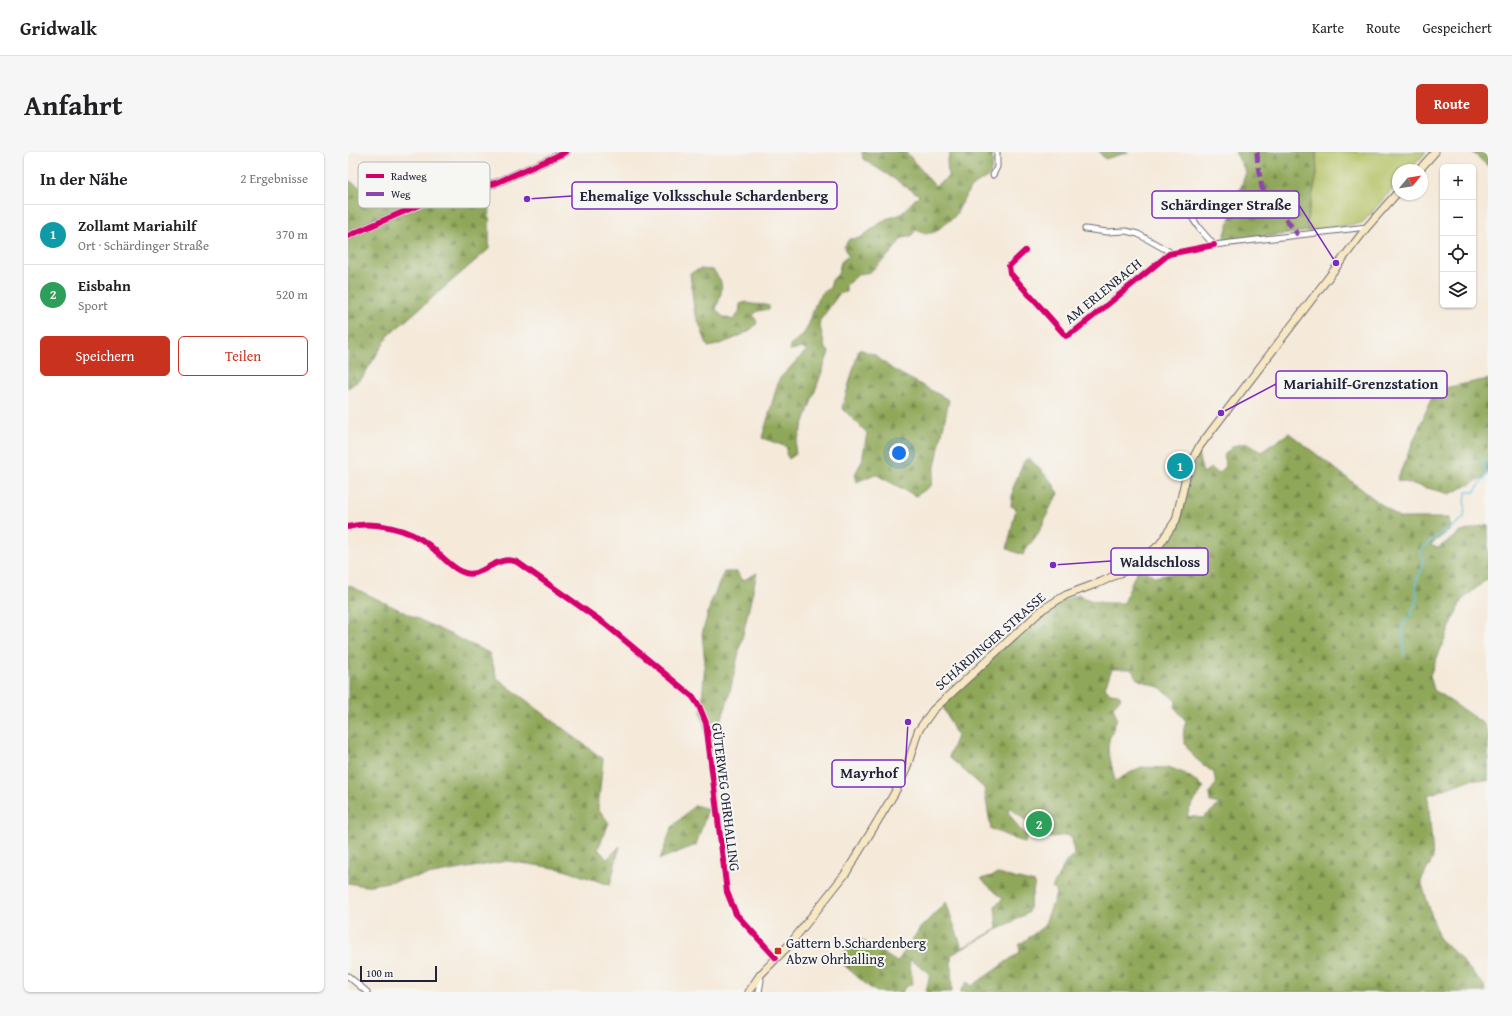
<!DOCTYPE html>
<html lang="de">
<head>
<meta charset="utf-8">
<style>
  :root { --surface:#fff; --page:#f6f6f6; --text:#202124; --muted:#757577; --line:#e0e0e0; --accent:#c8321e }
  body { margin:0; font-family:"Gentium Book Plus",serif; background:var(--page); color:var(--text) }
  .controls { position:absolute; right:12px; top:12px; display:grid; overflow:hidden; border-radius:6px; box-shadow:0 1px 3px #0004 }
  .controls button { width:36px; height:36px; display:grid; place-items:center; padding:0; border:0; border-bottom:1px solid var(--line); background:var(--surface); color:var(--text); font:20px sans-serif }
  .compass { position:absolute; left:1044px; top:12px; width:36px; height:36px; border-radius:50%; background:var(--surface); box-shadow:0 1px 3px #0004; rotate:60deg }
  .scale { position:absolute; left:12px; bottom:10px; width:77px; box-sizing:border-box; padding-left:4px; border:2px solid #22223b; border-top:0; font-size:11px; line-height:14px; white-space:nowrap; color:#22223b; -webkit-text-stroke:3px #f6f6f2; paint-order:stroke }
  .you { position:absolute; left:551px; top:301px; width:14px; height:14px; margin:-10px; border:3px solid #fff; border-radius:50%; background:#1a73e8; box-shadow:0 0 0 6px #1a73e833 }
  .badge { display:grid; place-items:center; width:26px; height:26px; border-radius:50%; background:var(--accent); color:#fff; font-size:13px; font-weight:700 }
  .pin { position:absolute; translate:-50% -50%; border:2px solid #fff; box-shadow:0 1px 4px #0006 }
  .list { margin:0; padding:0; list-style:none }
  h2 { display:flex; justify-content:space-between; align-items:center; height:52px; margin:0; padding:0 16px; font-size:17px }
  h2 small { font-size:13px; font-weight:400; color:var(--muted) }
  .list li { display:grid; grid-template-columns:26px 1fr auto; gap:12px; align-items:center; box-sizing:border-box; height:60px; padding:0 16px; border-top:1px solid var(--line) }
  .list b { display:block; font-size:15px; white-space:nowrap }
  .list p { margin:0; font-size:13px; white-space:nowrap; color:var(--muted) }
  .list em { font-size:13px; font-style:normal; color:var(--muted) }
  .actions { display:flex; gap:8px; padding:12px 16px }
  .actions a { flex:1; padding:9px 0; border:1px solid var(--accent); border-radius:6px; text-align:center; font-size:14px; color:var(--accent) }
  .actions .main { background:var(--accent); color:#fff }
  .icon { flex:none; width:22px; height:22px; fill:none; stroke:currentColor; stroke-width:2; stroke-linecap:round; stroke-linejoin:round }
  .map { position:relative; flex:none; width:1140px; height:840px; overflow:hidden; border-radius:6px }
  header { display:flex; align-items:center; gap:24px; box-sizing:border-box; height:56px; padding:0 20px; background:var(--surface); border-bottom:1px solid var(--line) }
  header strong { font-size:19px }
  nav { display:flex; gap:22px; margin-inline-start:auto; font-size:14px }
  .intro { display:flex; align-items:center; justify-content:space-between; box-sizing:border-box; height:96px; padding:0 24px }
  h1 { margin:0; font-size:28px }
  .button { padding:10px 18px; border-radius:6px; background:var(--accent); color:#fff; font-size:14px; font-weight:700 }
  main { display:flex; gap:24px; padding:0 24px }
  aside { flex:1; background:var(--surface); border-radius:6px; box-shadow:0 1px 3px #0004 }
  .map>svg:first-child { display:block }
  .grass { fill:#b4c163; stroke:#6b724f }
  .forest { fill:url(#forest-firs); stroke:#58644a; fill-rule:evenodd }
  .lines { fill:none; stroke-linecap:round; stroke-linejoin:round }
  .stream { stroke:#5cbcdb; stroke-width:1.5 }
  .street-casing { stroke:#6c6872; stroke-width:7 }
  .secondary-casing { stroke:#6c6872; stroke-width:9 }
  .street { stroke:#fff; stroke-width:5 }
  .secondary { stroke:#f7e8c3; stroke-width:7 }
  .quiet { stroke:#8e44ad; stroke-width:5; stroke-dasharray:10 5; stroke-linecap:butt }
  .cycleway-casing { stroke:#f6f6f2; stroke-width:8 }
  .cycleway { stroke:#d6006c; stroke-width:6 }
  .poi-dot { fill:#c8321e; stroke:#f6f6f2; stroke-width:1.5 }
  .labels { text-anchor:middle; stroke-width:4; stroke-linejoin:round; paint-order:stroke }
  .street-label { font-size:14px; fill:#22223b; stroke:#f6f6f2 }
  .poi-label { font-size:14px; fill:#22223b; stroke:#f6f6f2; text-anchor:start }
  .key { fill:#f6f6f2; stroke:#b6b6bb; stroke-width:1 }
  .key-label { font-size:11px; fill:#22223b }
  .leader { fill:none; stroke:#7b2cbf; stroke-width:1.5 }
  .callout-dot { fill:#7b2cbf; stroke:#f6f6f2; stroke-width:1.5 }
  .callout { fill:#f6f6f2; stroke:#7b2cbf; stroke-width:1.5 }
  .callout-label { font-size:15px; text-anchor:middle; font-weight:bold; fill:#22223b }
</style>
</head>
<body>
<header>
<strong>Gridwalk</strong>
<nav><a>Karte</a><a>Route</a><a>Gespeichert</a></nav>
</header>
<div class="intro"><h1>Anfahrt</h1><a class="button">Route</a></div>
<main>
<aside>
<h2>In der Nähe<small>2 Ergebnisse</small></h2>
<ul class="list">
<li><span class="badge" style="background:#0f9aa8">1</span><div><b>Zollamt Mariahilf</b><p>Ort · Schärdinger Straße</p></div><em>370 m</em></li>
<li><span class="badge" style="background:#2e9e5b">2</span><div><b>Eisbahn</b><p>Sport</p></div><em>520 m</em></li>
</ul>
<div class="actions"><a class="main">Speichern</a><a>Teilen</a></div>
</aside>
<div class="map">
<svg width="1140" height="840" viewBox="0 0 1140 840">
  <defs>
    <pattern id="forest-firs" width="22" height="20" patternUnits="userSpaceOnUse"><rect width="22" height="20" fill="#8fa759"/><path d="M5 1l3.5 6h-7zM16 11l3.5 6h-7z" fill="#74884b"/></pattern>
  </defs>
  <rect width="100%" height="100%" fill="#f6f6f2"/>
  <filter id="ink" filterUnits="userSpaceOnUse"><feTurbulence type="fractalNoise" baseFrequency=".025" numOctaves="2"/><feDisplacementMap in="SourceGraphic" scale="8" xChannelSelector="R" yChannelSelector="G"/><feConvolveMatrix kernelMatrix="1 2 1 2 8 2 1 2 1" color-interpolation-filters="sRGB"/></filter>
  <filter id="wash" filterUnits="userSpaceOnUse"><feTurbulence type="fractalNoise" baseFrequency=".012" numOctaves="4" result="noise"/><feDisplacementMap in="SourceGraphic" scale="16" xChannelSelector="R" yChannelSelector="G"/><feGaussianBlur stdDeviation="0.9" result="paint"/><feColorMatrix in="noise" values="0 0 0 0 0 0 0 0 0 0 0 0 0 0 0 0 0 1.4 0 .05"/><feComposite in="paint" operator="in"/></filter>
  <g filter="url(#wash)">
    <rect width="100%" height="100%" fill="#f5e9d9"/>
    <!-- grass -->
    <path class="grass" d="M968,0H1078L1062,18H1050V31L1014,71L962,79L958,73L969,23Z
      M697,662L701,667L686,681L681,676Z"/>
    <!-- forest -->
    <path class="forest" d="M514,0H558L587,34L600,25L599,9L603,0H643L645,10L642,23L622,36L607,64L587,80L577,82L568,78L562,85L554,86L543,101L522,120L511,122L498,133V140L491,142L471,170L477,195L481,200L447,295L448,302L441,307L438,302L439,295L414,286L431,227L459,198L455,196L442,198V193C446,189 453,185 456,181C467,165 463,145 482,136L484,128L490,122L493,110L500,104L496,95L501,87L512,86L538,67L553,62L571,43L515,7Z
      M751,0H781L757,7Z
      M887,0H968L969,23L958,72L962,79L874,91L898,20Z
      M1124,0H1140V14Z
      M0,28L25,43L62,50L119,33L142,38L141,97L41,183L14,226L0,236Z
      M352,117L365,118C378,133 374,139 368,157L374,164L385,168L391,161L392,152L398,150C405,154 413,151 421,154V157L410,159L405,163L409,170C407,180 370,194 360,195L346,158L342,121Z
      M511,197L527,203L544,217L601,248L583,334L568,344L527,322L509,330L507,322L514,309L519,281L494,256Z
      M1140,227V320L1135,326L1102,342L1049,328L1087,238Z
      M941,281L1051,366H1101L1102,378L1082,393L1090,396L1113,380L1140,372V426L1113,449L1082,523L1086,538L1136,572L1140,583V629L1124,627L1080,643L1085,706L1073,729L1091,787L1106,800L1136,833L1137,840H612L619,830L624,834L672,800L671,793L696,774L709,740L704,736L719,708L726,704L724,685L719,683L697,686L687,683L703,667L697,661L686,671L681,672L663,656L659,658L670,675L679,684L677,691L643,677L636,636L601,605L609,584L594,553L656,494L709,450L731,443C746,452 760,451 776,451C782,438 784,424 793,414L807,425L833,420V415L815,392L831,373L837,340L850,302L855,321L863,316L870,321L878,313L875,304L885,294L899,291L913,300ZM764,517H783L789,527L813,536L828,549L827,556L838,569C828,595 848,607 866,621L868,632L861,641L862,650L872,652L855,666L839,664C842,653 850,645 856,635L838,622L823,616L793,615L767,629L760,597L761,588L769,566L765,555L773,546L770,542L762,541L757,535Z
      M679,307H682L704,330L711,342C697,358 696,382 678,395L675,403L659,397L668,356L663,354L665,336L676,309Z
      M376,420H389L394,429L409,421L380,548L363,599L353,562L357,511L354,482L363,450Z
      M0,433L141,501L149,526L255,607L250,656L261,671L250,697L259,707L272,694L262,733L213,717L159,709L17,734L0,731Z
      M347,653L360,657L348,693L312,707L324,675Z
      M650,722L687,731L680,761L603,803L604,840H578L582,822L561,807L565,831L555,837V840H529L521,835L489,807L511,786L549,810L573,775L598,750L614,796L649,777L647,754L655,747L633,727Z"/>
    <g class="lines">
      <!-- stream -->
      <path class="stream" d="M1056,504L1054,475L1064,460L1069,446L1068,430L1075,413L1073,400C1082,383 1104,379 1116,365L1118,340H1126L1139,323L1136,315V308L1140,306"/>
    </g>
  </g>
  <g filter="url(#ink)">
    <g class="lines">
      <defs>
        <path id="street" d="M645,23L649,15V0
          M832,47L851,76L866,93L1019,75
          M737,77L759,80L778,79L790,82L824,101
          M677,99L661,114L662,121L718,184L727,179L748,162L821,102L866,93
          M0,375C24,368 62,377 81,393C92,402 104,417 117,421C135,426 147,402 169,410L257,472L345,545L351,554L358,571L379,740L388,762L428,806
          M0,824L19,840
          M411,840L413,828L412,823"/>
        <path id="secondary" d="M1071,18L1087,0
          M0,84L96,42L148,31L218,0
          M401,840L412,823L442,792L498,721L546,642L558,618L570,579L585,558L695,457L718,443L753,430L783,416L791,411L812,392L828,368L840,316L851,295L1019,75L1050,40"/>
      </defs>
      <!-- street casing -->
      <use href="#street" class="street-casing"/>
      <!-- secondary casing -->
      <use href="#secondary" class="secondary-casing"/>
      <!-- street -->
      <use href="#street" class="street"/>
      <!-- secondary -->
      <use href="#secondary" class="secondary"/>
      <!-- quiet -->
      <path class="quiet" d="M909,0L910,15L914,36L950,83"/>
      <defs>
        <path id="cycleway" d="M0,84L96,42L148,31L218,0
          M677,99L661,114L662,121L718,184L727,179L748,162L821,102L866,93
          M0,375C24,368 62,377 81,393C92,402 104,417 117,421C135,426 147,402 169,410L257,472L345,545L351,554L358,571L379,740L388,762L428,806"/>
      </defs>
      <!-- cycleway casing -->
      <use href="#cycleway" class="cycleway-casing"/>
      <!-- cycleway -->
      <use href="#cycleway" class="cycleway"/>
    </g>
  </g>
  <!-- markers -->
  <rect class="poi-dot" x="426" y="795" width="8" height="8" rx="2"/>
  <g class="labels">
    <!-- street labels -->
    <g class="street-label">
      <text transform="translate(755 139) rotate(-39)" y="5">AM ERLENBACH</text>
      <text transform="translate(642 489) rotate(-41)" y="5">SCHÄRDINGER STRASSE</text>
      <text transform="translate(378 645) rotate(83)" y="5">GÜTERWEG OHRHALLING</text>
    </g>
    <!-- poi labels -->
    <g class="poi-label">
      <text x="438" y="796">Gattern b.Schardenberg<tspan x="438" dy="16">Abzw Ohrhalling</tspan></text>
    </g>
  </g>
  <!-- legend -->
  <rect x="10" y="10" width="132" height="46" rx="6" class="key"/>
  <rect x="18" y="22" width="18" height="4" fill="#d6006c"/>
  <rect x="18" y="40" width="18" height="4" fill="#8e44ad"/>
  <g class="key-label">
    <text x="43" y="28">Radweg</text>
    <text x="43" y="46">Weg</text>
  </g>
  <!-- callouts -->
  <path class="leader" d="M179 47L224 44M988 111L951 53M873 261L928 232M705 413L763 409M560 570L557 621"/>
  <g class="callout-dot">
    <circle cx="179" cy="47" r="4"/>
    <circle cx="988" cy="111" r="4"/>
    <circle cx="873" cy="261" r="4"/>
    <circle cx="705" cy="413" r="4"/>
    <circle cx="560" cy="570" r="4"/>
  </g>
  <g class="callout">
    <rect x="224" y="30" width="265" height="27" rx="4"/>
    <rect x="804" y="39" width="147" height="27" rx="4"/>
    <rect x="928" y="219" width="171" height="27" rx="4"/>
    <rect x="763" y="396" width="97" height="27" rx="4"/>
    <rect x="484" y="608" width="73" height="27" rx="4"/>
  </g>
  <g class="callout-label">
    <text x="356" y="49">Ehemalige Volksschule Schardenberg</text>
    <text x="878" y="58">Schärdinger Straße</text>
    <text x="1013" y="237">Mariahilf-Grenzstation</text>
    <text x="812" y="415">Waldschloss</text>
    <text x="521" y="626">Mayrhof</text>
  </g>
</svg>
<div class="controls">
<button>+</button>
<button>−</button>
<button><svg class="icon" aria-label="locate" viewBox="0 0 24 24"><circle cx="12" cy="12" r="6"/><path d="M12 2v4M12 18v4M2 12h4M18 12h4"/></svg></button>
<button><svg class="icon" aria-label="layers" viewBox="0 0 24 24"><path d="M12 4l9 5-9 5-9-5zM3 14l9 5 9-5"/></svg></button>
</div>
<svg class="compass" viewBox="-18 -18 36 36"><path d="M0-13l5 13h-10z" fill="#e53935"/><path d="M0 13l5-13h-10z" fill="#757577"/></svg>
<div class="scale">100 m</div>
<div class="you"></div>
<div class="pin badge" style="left:832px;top:314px;background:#0f9aa8">1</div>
<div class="pin badge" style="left:691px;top:672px;background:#2e9e5b">2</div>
</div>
</main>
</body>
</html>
